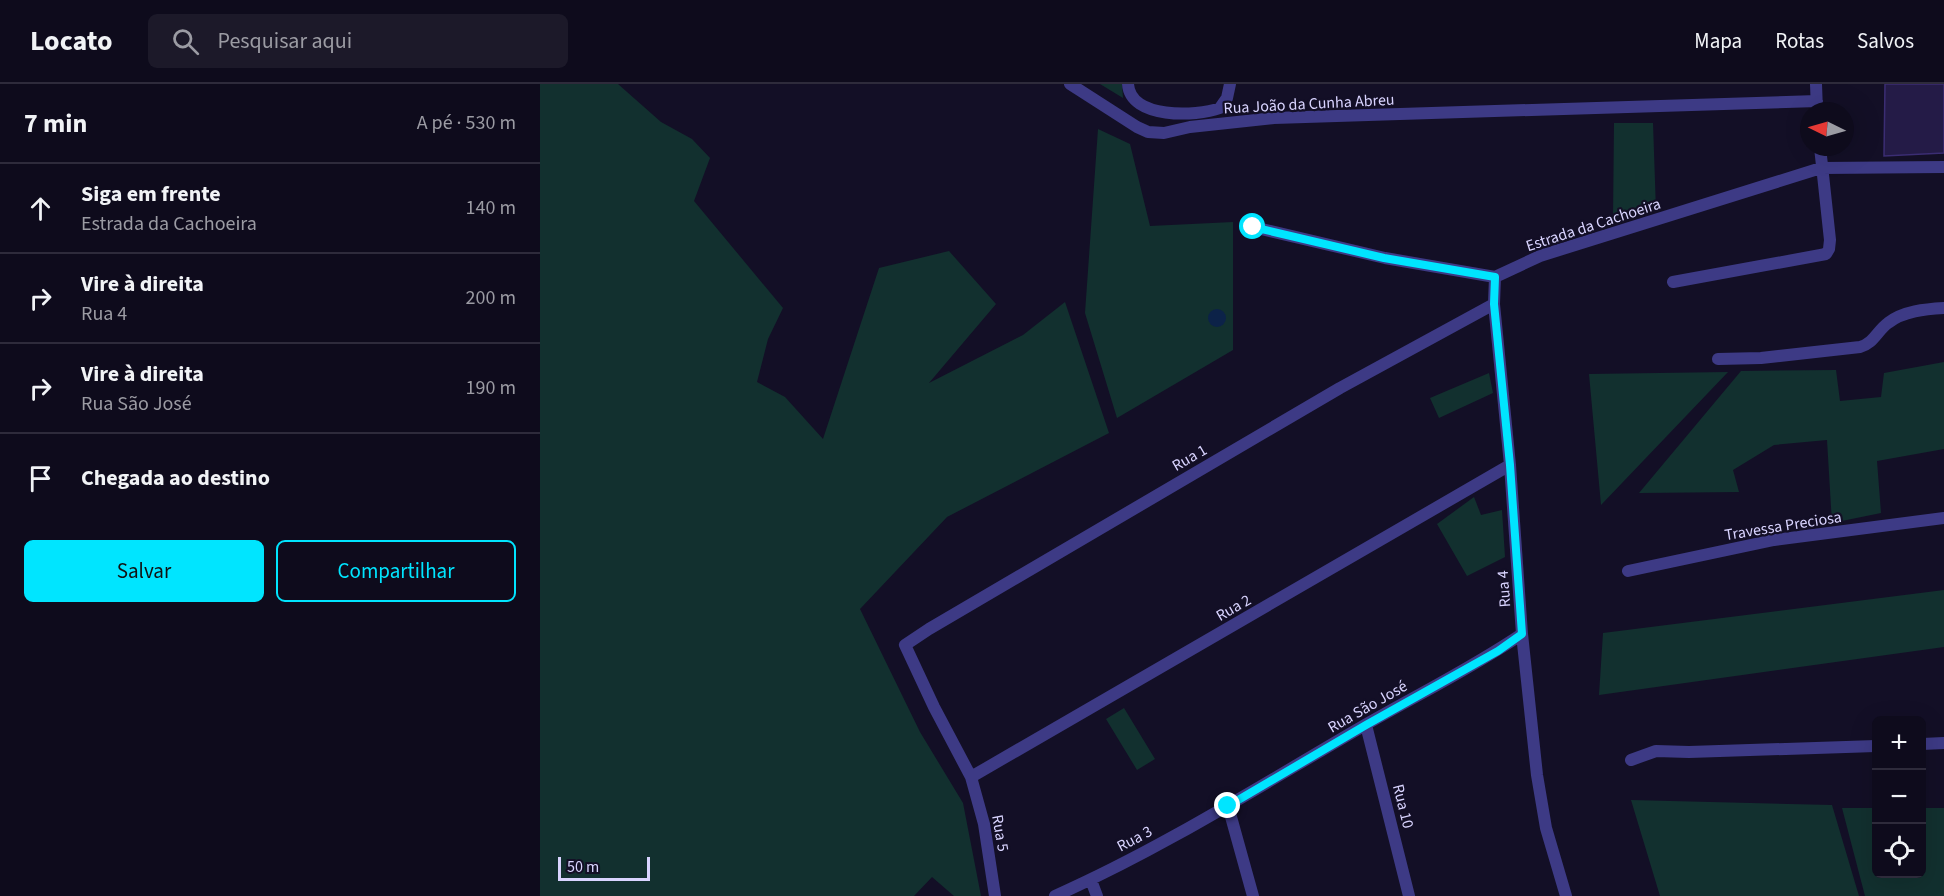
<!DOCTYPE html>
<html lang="pt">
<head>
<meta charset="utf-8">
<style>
  :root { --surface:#0e0b1c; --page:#1c1929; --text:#f1f3f6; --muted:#9b9ba3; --line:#2e2b3b; --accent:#00e5ff }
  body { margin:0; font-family:"Source Sans 3",sans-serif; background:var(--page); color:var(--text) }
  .controls { position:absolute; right:18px; bottom:18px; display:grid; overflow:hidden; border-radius:9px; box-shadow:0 6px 24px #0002 }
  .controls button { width:54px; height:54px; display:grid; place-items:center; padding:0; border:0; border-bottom:2px solid var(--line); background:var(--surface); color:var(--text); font:30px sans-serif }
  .compass { position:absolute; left:1260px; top:18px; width:54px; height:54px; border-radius:50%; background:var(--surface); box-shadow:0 6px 24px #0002; rotate:275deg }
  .scale { position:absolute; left:18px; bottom:15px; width:92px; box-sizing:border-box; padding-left:6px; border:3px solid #d9d4ff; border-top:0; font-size:16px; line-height:21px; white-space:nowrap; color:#d9d4ff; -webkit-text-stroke:4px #130f26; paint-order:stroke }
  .stop { position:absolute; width:18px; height:18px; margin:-14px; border:4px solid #00e5ff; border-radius:50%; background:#fff }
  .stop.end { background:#00e5ff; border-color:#fff; box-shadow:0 2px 6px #0008 }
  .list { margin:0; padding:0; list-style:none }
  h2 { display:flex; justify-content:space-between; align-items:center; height:78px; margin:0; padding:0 24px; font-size:26px }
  h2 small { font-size:20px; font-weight:400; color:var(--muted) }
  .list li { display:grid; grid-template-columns:39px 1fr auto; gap:18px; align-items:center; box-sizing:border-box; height:90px; padding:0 24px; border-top:2px solid var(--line) }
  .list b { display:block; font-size:22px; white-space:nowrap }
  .list p { margin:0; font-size:20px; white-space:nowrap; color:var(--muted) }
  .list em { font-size:20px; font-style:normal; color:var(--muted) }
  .actions { display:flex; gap:12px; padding:18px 24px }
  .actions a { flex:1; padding:14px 0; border:2px solid var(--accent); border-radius:9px; text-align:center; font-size:21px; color:var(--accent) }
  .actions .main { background:var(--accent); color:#111 }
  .icon { flex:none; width:33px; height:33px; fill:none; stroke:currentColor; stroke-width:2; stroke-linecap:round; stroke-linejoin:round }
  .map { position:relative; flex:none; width:1404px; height:812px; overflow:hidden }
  header { display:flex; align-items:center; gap:36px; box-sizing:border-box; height:84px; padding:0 30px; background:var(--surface); border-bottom:2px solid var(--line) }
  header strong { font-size:28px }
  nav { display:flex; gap:33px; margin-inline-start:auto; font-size:21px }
  .search { width:420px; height:54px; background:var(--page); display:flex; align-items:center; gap:15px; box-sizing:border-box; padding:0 21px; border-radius:9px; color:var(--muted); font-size:22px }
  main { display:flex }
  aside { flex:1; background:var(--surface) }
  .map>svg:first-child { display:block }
  .green { fill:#12302f }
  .water { fill:#0c2248 }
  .building { fill:#241b47; stroke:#3b2d73; stroke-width:1.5 }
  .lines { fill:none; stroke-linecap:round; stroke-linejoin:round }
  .street { stroke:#3d3a85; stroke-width:12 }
  .route { stroke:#00e5ff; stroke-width:8 }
  .labels { text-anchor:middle; stroke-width:4.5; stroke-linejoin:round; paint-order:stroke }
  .street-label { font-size:16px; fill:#d9d4ff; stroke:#130f26 }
</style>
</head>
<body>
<header>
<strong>Locato</strong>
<div class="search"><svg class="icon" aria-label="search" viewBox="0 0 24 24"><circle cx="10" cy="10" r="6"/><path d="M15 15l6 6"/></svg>Pesquisar aqui</div>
<nav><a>Mapa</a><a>Rotas</a><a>Salvos</a></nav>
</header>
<main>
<aside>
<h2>7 min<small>A pé · 530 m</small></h2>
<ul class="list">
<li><svg class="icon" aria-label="ahead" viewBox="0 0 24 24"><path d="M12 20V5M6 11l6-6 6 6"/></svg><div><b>Siga em frente</b><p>Estrada da Cachoeira</p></div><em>140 m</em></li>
<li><svg class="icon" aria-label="right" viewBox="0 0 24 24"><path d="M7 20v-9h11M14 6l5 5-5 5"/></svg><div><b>Vire à direita</b><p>Rua 4</p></div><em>200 m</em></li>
<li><svg class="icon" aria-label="right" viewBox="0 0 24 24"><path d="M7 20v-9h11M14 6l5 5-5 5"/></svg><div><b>Vire à direita</b><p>Rua São José</p></div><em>190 m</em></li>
<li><svg class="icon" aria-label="arrive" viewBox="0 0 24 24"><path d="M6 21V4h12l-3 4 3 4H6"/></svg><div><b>Chegada ao destino</b></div></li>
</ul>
<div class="actions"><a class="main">Salvar</a><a>Compartilhar</a></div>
</aside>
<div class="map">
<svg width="1404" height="812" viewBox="0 0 1404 812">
  <rect width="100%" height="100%" fill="#130f26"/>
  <!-- green -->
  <path class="green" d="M0,0H78L121,38L152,55L170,74L154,117L243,224L228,255L217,298L245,313L283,355L339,184L409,167L456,220L389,299L483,251L525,218L569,349L407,433L320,525L380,648L423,719L441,812H414L392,793L374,812H0Z
    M560,0H582L583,14Z
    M1074,39H1113L1116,127L1073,135Z
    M558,45L590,60L610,142L693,138V266L577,334L545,229Z
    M1404,278V365L1337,377L1341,429L1292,439L1287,356L1234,361L1193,386L1199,408L1099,409L1201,287L1296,286L1300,317L1341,313L1344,289Z
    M1188,288L1061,421L1049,290Z
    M949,289L953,309L899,334L890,314Z
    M934,413L941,431L962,426L965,473L927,492L897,440Z
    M1404,506V563L1059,611L1063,549Z
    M584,624L615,675L597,686L566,635Z
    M1091,716L1292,721L1319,812H1120Z
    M1336,724V790H1382V724H1404V812H1325L1302,724Z"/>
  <!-- water -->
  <path class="water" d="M668 234a9 9 0 1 1 18 0a9 9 0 1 1-18 0Z"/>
  <!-- building -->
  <path class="building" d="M1345,0H1404V69L1344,72Z"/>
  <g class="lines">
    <!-- street -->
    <path class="street" d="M530,0L597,43L608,48L624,49L650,43L734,34L1277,17
      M588,0C590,35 656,33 680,24L687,14L690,0
      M1276,0L1277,27
      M713,143L845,174L955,193L1000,172L1281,84L1404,83
      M955,193L954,220L970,381L982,550L997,691L1006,744L1026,812
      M1133,198L1286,170L1289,165L1290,156L1280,63
      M1178,275L1221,274L1320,263C1334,259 1337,247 1348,239C1363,227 1386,225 1404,224
      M1088,487L1234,456L1404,434
      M826,641L869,812
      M1382,660L1404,659
      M1091,676L1116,667L1149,668L1336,662
      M431,693L970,381
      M688,722L713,812
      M551,796L557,812
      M455,812L444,740L431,693L394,623L365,561L389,545L800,304L954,220
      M515,812C623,764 723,700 825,641C877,611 932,584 982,550"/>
  </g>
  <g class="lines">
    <!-- route -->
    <path class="route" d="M688,722L826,641L958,567L982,550L970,381L954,220L955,193L844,174L713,143"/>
  </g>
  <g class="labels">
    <!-- street labels -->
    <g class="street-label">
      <text transform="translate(769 19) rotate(-3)" y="6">Rua João da Cunha Abreu</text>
      <text transform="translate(1053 140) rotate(-18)" y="6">Estrada da Cachoeira</text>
      <text transform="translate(649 373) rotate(-30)" y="6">Rua 1</text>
      <text transform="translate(1243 441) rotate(-9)" y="6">Travessa Preciosa</text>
      <text transform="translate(963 505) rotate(-94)" y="6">Rua 4</text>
      <text transform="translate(693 523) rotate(-30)" y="6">Rua 2</text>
      <text transform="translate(827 622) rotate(-30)" y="6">Rua São José</text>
      <text transform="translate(864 722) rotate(76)" y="6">Rua 10</text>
      <text transform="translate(461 749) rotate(80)" y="6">Rua 5</text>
      <text transform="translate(594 754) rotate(-28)" y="6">Rua 3</text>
    </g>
  </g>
</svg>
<div class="controls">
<button>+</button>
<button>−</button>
<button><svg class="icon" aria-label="locate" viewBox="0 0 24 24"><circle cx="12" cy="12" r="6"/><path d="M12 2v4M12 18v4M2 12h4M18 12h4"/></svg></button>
</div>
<svg class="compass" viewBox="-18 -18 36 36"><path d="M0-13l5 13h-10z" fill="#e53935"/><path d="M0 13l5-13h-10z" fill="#9b9ba3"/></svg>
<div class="scale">50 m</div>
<div class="stop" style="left:713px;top:143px"></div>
<div class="stop end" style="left:688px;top:722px"></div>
</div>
</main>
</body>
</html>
